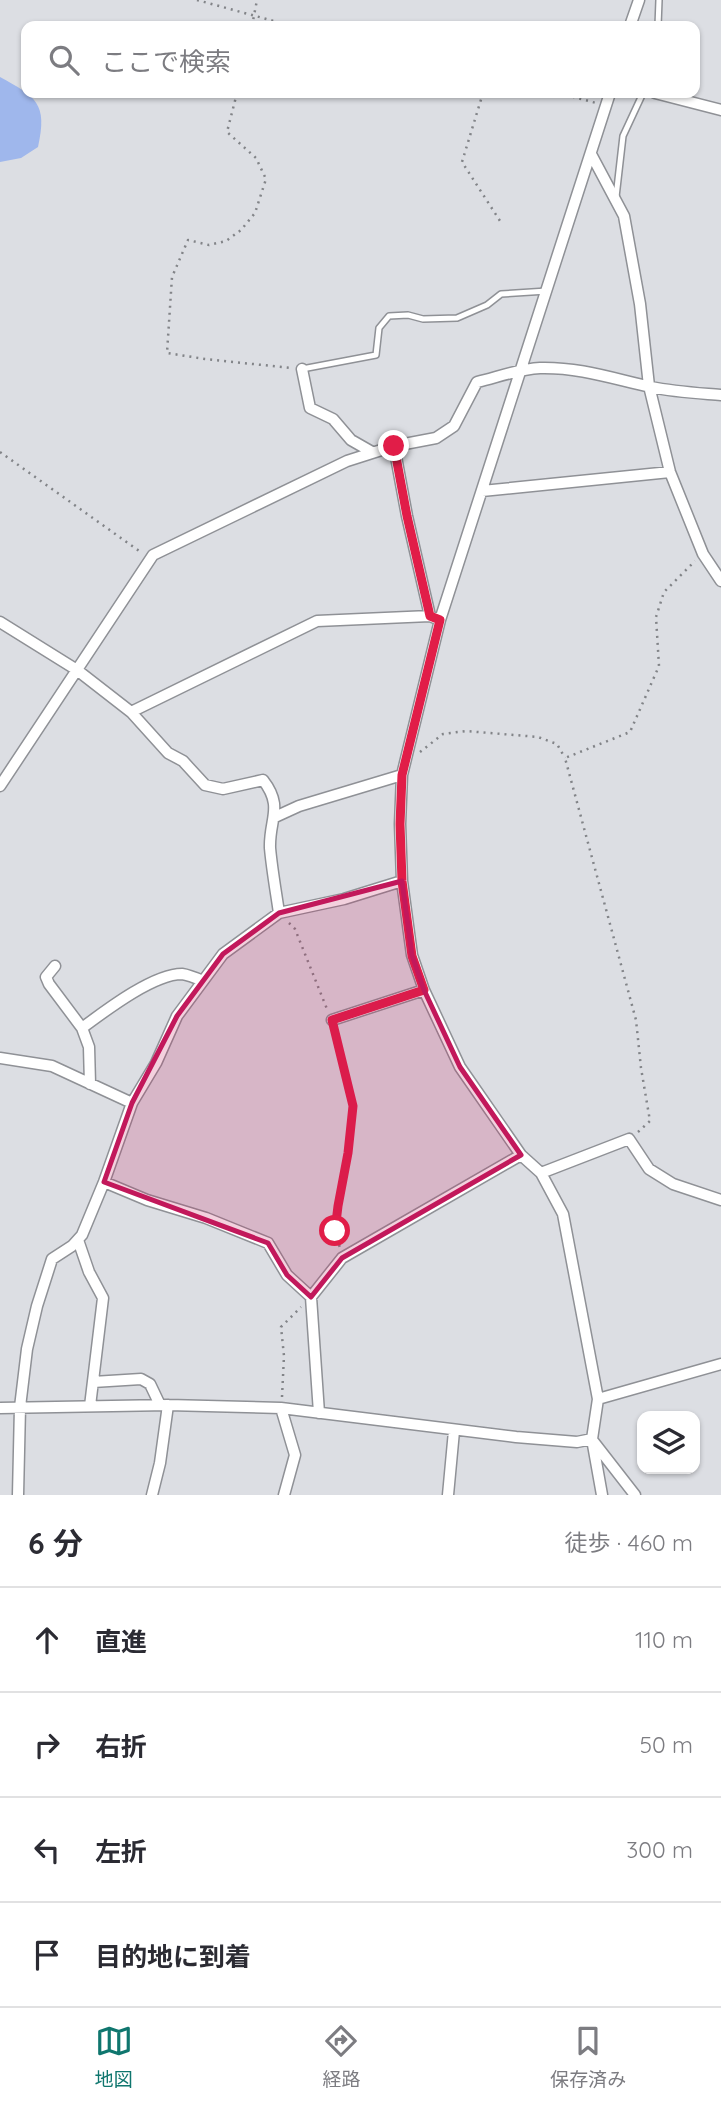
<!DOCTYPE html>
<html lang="ja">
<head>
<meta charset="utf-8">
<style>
  :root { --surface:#fff; --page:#f7f7f7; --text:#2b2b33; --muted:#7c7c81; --line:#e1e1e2; --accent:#0f766e }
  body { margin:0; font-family:Quicksand,"Noto Sans JP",sans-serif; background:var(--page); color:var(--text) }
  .controls { position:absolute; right:21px; bottom:21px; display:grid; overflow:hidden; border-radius:14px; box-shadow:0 2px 5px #0004 }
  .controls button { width:63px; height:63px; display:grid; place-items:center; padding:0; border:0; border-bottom:2px solid var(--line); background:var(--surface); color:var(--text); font:35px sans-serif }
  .stop { position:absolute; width:21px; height:21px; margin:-16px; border:5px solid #e11d48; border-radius:50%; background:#fff }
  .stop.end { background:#e11d48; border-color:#fff; box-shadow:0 2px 7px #0008 }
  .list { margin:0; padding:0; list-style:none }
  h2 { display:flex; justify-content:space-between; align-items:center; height:91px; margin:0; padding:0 28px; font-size:30px }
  h2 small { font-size:23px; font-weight:400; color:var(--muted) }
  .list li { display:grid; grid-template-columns:46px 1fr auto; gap:21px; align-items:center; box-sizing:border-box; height:105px; padding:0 28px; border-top:2px solid var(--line) }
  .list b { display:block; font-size:26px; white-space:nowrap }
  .list em { font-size:23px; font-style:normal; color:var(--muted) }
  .icon { flex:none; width:38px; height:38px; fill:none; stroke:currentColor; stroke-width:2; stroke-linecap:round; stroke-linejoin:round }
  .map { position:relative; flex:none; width:721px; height:1495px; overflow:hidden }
  .search { position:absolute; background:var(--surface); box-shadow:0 2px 5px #0004; left:21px; right:21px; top:21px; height:77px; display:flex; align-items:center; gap:18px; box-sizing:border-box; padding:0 24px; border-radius:14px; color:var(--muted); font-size:26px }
  .sheet { height:511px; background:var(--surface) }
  nav { display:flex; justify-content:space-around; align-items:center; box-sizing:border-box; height:98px; border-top:2px solid var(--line); background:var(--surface); font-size:19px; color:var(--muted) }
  nav a { display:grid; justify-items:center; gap:4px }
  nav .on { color:var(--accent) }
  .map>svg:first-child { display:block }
  .green { fill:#9fb7ec }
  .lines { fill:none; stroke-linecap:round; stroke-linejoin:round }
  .service-casing { stroke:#8f9196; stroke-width:8 }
  .minor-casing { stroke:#8f9196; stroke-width:13 }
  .path { stroke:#828488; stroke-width:2.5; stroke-dasharray:2 5; stroke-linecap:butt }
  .service { stroke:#fff; stroke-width:5 }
  .minor { stroke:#fff; stroke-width:10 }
  .route { stroke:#e11d48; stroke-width:9 }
  .marked { fill:#c2185b; fill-opacity:0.2; stroke:#c2185b; stroke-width:5; stroke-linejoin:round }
</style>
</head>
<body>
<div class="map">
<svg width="721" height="1495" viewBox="0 0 721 1495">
  <rect width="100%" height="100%" fill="#dcdee3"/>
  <!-- green -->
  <path class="green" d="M0,77C36,97 48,103 38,147L21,158L0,162Z"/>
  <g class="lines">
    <defs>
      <path id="service" d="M658,26L659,0
        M616,197L623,136L643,93
        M302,369L376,355L379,328L389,316L408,315L423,319L457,318L487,305L501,294L547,291"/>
      <path id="minor" d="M630,26L639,0
        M655,93L721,110
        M591,154L624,216L640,304L649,386L670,472L703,554L721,581
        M302,369L310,408L333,419L351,440L372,452
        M394,446L407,516L430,616
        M482,491L670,472
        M0,622L77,670L131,712L168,753L183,761L205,785L223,789L263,780C284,807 269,819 270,848C272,870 276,892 279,913
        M131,712L317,621L430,616L440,620
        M0,786L153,555L347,461L394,446L436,438L454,426L477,382C498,377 519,369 540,368C580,367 614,379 651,387C675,392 697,393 721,395
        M275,817L299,806L402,775
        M55,966L46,977L49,984L82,1028L89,1047L90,1084
        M332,1020L424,990
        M82,1028C105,1011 153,974 182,974C189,975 196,978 203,981
        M0,1058L52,1066L132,1103
        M541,1173L629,1139L649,1169L673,1184L721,1200
        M104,1182L147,1200L206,1218L268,1243L287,1275L311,1297
        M78,1240L89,1272L103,1298L90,1406
        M93,1382L141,1379L150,1384L160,1405
        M598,1399L721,1364
        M0,1408L168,1405L281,1408L516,1437L577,1442L592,1439
        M281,1408L295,1455L284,1495
        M319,1413L311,1297L342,1258L521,1155
        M593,1441L635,1495
        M18,1495L20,1407L27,1349L37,1306L52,1259L72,1246L82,1235L104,1182L132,1103L156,1063L177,1016L223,954L279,913L344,899L402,881
        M152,1495L160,1463L168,1405
        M448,1495L454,1431
        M602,1495L592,1439L598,1399L563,1214L541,1173L521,1155L460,1067L424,990L412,955L402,881L400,824L402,775L440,620L610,93"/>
    </defs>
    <!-- service casing -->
    <use href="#service" class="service-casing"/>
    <!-- minor casing -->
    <use href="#minor" class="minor-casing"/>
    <!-- path -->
    <path class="path" d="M197,0L292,26
      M252,26L257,0
      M237,93L227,132L256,158L266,179L255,213L241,230L226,241L209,245L188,240L172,277L167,353L205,359L291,368
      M483,93L462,162L502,224
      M559,93L596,103
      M0,452L142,553
      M420,752L443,734L466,731L538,737L557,744L565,758
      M289,923L295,929L327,1009
      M335,1032L353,1106L348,1153L338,1206L335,1231L340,1248
      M638,1132L650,1121L641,1068L636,1020L565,758L630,732L659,666L656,617L664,592L695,561
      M282,1397L284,1356L281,1327L301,1307"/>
    <!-- service -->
    <use href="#service" class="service"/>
    <!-- minor -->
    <use href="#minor" class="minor"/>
  </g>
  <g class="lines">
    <!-- route -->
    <path class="route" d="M335,1231L338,1206L348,1153L353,1106L332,1020L424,990L412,956L402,881L400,824L402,775L440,620L430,616L407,516L394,446"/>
  </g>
  <!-- marked area -->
  <path class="marked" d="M402,881L412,955L424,990L460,1067L521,1155L342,1258L311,1297L287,1275L268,1243L104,1182L132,1103L177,1016L223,954L279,913Z"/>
</svg>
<div class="controls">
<button><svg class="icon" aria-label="layers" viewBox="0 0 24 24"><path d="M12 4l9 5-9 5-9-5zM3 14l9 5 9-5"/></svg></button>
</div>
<div class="stop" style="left:335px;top:1231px"></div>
<div class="stop end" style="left:394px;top:446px"></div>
<div class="search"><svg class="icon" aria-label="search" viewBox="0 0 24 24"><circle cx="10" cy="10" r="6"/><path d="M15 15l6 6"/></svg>ここで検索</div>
</div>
<section class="sheet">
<h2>6 分<small>徒歩 · 460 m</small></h2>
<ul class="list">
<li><svg class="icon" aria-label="ahead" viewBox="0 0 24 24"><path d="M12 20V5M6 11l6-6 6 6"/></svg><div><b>直進</b></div><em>110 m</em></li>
<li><svg class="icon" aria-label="right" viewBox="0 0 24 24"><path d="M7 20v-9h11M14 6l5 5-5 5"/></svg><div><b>右折</b></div><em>50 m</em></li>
<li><svg class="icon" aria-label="left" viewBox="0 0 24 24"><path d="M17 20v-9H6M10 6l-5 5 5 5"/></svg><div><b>左折</b></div><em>300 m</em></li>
<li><svg class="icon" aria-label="arrive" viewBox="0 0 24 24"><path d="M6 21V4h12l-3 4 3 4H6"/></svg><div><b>目的地に到着</b></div></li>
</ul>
</section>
<nav>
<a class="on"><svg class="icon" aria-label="map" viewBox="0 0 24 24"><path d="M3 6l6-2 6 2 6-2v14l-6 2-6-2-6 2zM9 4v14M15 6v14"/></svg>地図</a>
<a><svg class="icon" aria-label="directions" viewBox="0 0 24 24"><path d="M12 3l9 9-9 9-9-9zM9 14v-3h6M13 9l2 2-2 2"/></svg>経路</a>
<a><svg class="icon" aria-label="saved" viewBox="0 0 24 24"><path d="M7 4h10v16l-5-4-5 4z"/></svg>保存済み</a>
</nav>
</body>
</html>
